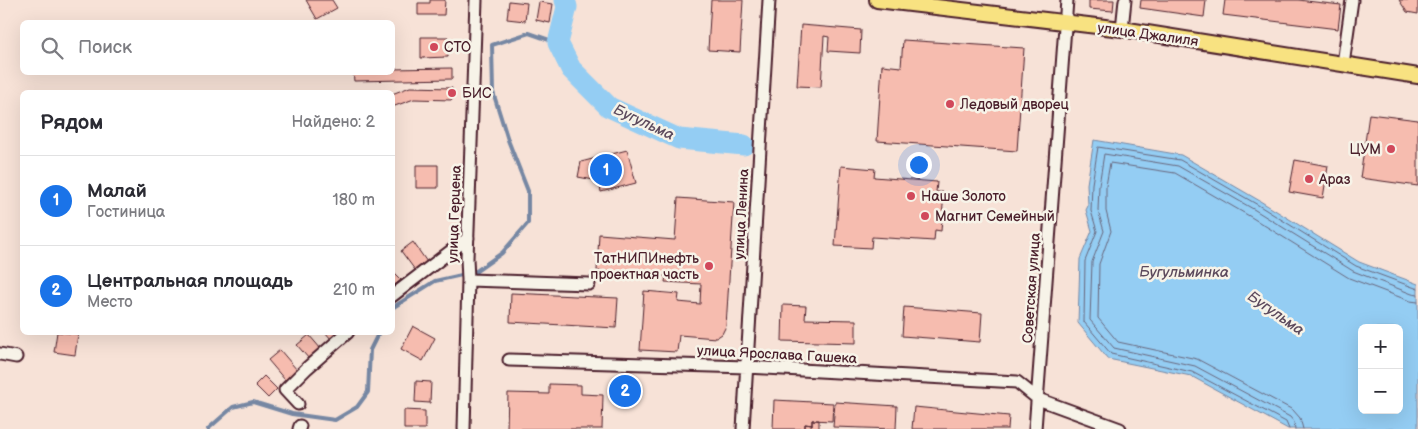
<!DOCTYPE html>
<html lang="ru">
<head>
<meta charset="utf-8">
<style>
  :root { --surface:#fff; --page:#f2f2f3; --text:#2b2b33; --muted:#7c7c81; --line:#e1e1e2; --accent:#1a73e8 }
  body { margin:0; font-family:"Balsamiq Sans",sans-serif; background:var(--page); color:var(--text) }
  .controls { position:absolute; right:15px; bottom:15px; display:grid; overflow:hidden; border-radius:8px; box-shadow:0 5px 20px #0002 }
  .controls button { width:45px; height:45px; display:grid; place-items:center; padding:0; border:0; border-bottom:1px solid var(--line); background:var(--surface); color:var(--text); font:25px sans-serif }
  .you { position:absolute; left:918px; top:164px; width:18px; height:18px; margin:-12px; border:4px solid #fff; border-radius:50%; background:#1a73e8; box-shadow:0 0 0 8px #1a73e833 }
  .badge { display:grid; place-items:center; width:32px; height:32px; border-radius:50%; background:var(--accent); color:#fff; font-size:16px; font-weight:700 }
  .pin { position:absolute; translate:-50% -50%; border:2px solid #fff; box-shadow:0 1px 5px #0006 }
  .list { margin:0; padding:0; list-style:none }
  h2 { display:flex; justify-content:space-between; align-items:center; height:65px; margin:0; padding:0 20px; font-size:21px }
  h2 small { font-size:16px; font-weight:400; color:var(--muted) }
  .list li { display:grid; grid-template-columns:32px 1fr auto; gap:15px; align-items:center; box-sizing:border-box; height:90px; padding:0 20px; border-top:1px solid var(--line) }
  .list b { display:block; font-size:19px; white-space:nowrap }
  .list p { margin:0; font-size:16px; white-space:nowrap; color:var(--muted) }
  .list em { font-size:16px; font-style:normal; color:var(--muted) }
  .icon { flex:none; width:28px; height:28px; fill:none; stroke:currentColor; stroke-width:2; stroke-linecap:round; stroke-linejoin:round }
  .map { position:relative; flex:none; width:1418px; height:429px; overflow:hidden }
  .search { position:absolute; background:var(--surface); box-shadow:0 5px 20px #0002; left:20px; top:20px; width:375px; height:55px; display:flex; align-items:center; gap:12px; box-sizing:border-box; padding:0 18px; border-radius:8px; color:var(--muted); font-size:19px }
  .panel { position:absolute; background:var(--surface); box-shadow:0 5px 20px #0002; left:20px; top:90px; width:375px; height:245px; border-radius:8px }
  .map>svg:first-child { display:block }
  .water { fill:#94cdf3; stroke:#7687a3; fill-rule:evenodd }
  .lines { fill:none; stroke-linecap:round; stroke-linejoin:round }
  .shore { stroke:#68657b; stroke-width:1 }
  .stream { stroke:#7687a3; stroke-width:4 }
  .river { stroke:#94cdf3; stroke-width:21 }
  .building { fill:#f6bcaf; stroke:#4a1f2b }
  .minor-casing { stroke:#4a1f2b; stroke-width:15 }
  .major-casing { stroke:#4a1f2b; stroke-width:18 }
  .minor { stroke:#f7f3e8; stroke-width:11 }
  .major { stroke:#f8e281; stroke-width:14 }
  .poi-dot { fill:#d1495b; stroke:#f7f3e8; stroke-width:2 }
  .labels { text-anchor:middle; stroke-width:5; stroke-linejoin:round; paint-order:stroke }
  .street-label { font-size:14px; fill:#4a1f2b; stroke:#f7f3e8 }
  .poi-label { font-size:14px; fill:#4a1f2b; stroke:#f7f3e8; text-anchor:start }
  .water-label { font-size:15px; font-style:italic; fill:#5c4a5d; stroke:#f7f3e8 }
</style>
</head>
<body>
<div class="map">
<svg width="1418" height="429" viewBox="0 0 1418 429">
  <rect width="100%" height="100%" fill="#f7e2d7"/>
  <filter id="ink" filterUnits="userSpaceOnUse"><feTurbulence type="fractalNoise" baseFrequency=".02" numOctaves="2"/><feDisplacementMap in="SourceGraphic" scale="10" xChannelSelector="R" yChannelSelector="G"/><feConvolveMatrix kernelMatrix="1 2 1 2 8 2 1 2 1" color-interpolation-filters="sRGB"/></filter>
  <g filter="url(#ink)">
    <!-- water -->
    <path class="water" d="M1094,140L1181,155L1260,201L1359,262L1418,284V429H1288L1191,376L1108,359L1078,323L1080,259L1092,231L1086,210L1088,206L1087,184ZM1362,328H1399V410H1362Z"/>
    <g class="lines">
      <!-- shore -->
      <path class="shore" d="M1289,429L1286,422L1192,372L1111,354L1084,322L1085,261L1097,231L1091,211L1092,184L1098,147L1180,160L1258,205L1356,266L1418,289
        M1295,429L1294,422L1290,417L1195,366L1114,348L1090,320L1092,262L1104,231L1098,211L1099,185L1104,154L1178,166L1255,210L1353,271L1412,294L1418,295
        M1303,429L1300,418L1293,410L1197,359L1118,342L1098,318L1099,264L1111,231L1106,211V186L1110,163L1175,173L1251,217L1349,278L1410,301L1418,302"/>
      <!-- stream -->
      <path class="stream" d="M392,308L435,281L475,272L502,253L528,223V191L508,140L493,92L492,45L529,33L558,43
        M208,429L233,407L253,402L292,414L335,420L357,407L368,392L370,350L379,332"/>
      <!-- river -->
      <path class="river" d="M565,0L567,7L558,43L571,69L609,107L679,139L744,145"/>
    </g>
    <!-- building -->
    <path class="building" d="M306,0H332L337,8L317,19Z
      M430,0H445L444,15H418V3H430Z
      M711,0H743L740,52L708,50Z
      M1089,0H1114L1113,11L1089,9Z
      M1141,0H1206L1204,17L1140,8Z
      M1225,0H1298L1341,5L1338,29L1223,15Z
      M1399,0H1418V14L1407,12Z
      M509,1L527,3L525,21L507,19Z
      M539,2L553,4L550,23L536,20Z
      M801,25L861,30L860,53L828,51L829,37L824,36L821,87L797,86Z
      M421,37H448V57L421,58Z
      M903,40L1024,48L1017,151L877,141L882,65L901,67Z
      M452,68V79L354,81L353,72H392V69Z
      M410,87L452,88V100L414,99L392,107V94Z
      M1369,114L1418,120V186L1360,178Z
      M627,150L636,183L601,192L599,181L578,177L581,162Z
      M1295,160L1328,166L1323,198L1289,192Z
      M416,165H438V188H416Z
      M841,166L875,169L874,177L937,182L936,192H944L941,231L935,230L934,241L872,237L871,248L835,246Z
      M678,198L734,202L726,326L722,334L716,338L679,335L677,352L640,350L644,291L679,294L678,302L700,304L701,284L665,282L666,276L597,271L599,234L675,240Z
      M413,242L427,262L415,270L401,251Z
      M392,271L401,280L392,287Z
      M511,293L618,298L616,328L510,322Z
      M783,305L806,306L805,319L856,320V343L782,341Z
      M904,307L982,313L980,342L902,336Z
      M413,326L435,338L423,361L401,349Z
      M57,332L78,334L75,355L54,352Z
      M325,332H338L331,339Z
      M309,335L321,349L309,359L297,345Z
      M280,350L297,370L285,380L268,360Z
      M264,376L277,389L268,398L255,385Z
      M416,381L431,382L430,403L415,402Z
      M549,384L581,385V394L603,395L602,429H507L508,393L549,394Z
      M774,400L833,403L832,421L812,420V425L805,424V429H773Z
      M835,402L897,406L896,429L833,427Z
      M914,407L1009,416L1008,429H912Z
      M404,410L425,411V429H404Z
      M812,420H819V429H805V424L812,425Z"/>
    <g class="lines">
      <defs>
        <path id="minor" d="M1122,29L1125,0
          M1343,64L1352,0
          M468,280L589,284
          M392,296L468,238
          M0,354L16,357
          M509,360L747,367L1017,382L1038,399L1120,429
          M298,404L285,390L307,368L348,332
          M299,429L300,426
          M464,429L468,280L467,258L476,0
          M743,429L769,0
          M1035,429L1067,0"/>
        <path id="major" d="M877,0L1122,29L1418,76"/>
      </defs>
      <!-- minor casing -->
      <use href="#minor" class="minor-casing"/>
      <!-- major casing -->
      <use href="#major" class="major-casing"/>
      <!-- minor -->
      <use href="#minor" class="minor"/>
      <!-- major -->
      <use href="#major" class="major"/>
    </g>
  </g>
  <!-- markers -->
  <g class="poi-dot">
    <circle cx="434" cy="47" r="5"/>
    <circle cx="452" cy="93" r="5"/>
    <circle cx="950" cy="104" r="5"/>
    <circle cx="1391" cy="149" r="5"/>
    <circle cx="1309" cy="179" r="5"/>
    <circle cx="911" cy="196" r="5"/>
    <circle cx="925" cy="216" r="5"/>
    <circle cx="709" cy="266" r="5"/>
  </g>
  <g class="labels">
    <!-- street labels -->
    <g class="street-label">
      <text transform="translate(1148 34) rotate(8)" y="5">улица Джалиля</text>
      <text transform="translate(454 214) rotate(-88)" y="5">улица Герцена</text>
      <text transform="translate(741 214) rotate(-87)" y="5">улица Ленина</text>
      <text transform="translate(1031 288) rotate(-86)" y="5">Советская улица</text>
      <text transform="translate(777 354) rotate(3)" y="5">улица Ярослава Гашека</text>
    </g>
    <!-- poi labels -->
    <g class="poi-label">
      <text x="444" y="52">СТО</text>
      <text x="462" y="98">БИС</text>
      <text x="960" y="109">Ледовый дворец</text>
      <text x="1381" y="154" text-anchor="end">ЦУМ</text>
      <text x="1319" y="184">Араз</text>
      <text x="921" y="201">Наше Золото</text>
      <text x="935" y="221">Магнит Семейный</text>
      <text x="699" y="263" text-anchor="end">ТатНИПИнефть<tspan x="699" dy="16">проектная часть</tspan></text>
    </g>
    <!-- water labels -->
    <g class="water-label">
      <text transform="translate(644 122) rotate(25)" y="5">Бугульма</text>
      <text x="1184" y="277">Бугульминка</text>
      <text transform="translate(1276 313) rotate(35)" y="5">Бугульма</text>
    </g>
  </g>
</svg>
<div class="controls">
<button>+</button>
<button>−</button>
</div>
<div class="you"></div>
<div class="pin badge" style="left:606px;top:170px">1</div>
<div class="pin badge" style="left:625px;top:391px">2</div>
<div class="search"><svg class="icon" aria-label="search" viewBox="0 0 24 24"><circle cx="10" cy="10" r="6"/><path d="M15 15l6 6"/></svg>Поиск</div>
<section class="panel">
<h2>Рядом<small>Найдено: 2</small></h2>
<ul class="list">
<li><span class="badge">1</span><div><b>Малай</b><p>Гостиница</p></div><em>180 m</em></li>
<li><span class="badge">2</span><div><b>Центральная площадь</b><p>Место</p></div><em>210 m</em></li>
</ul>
</section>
</div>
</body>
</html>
